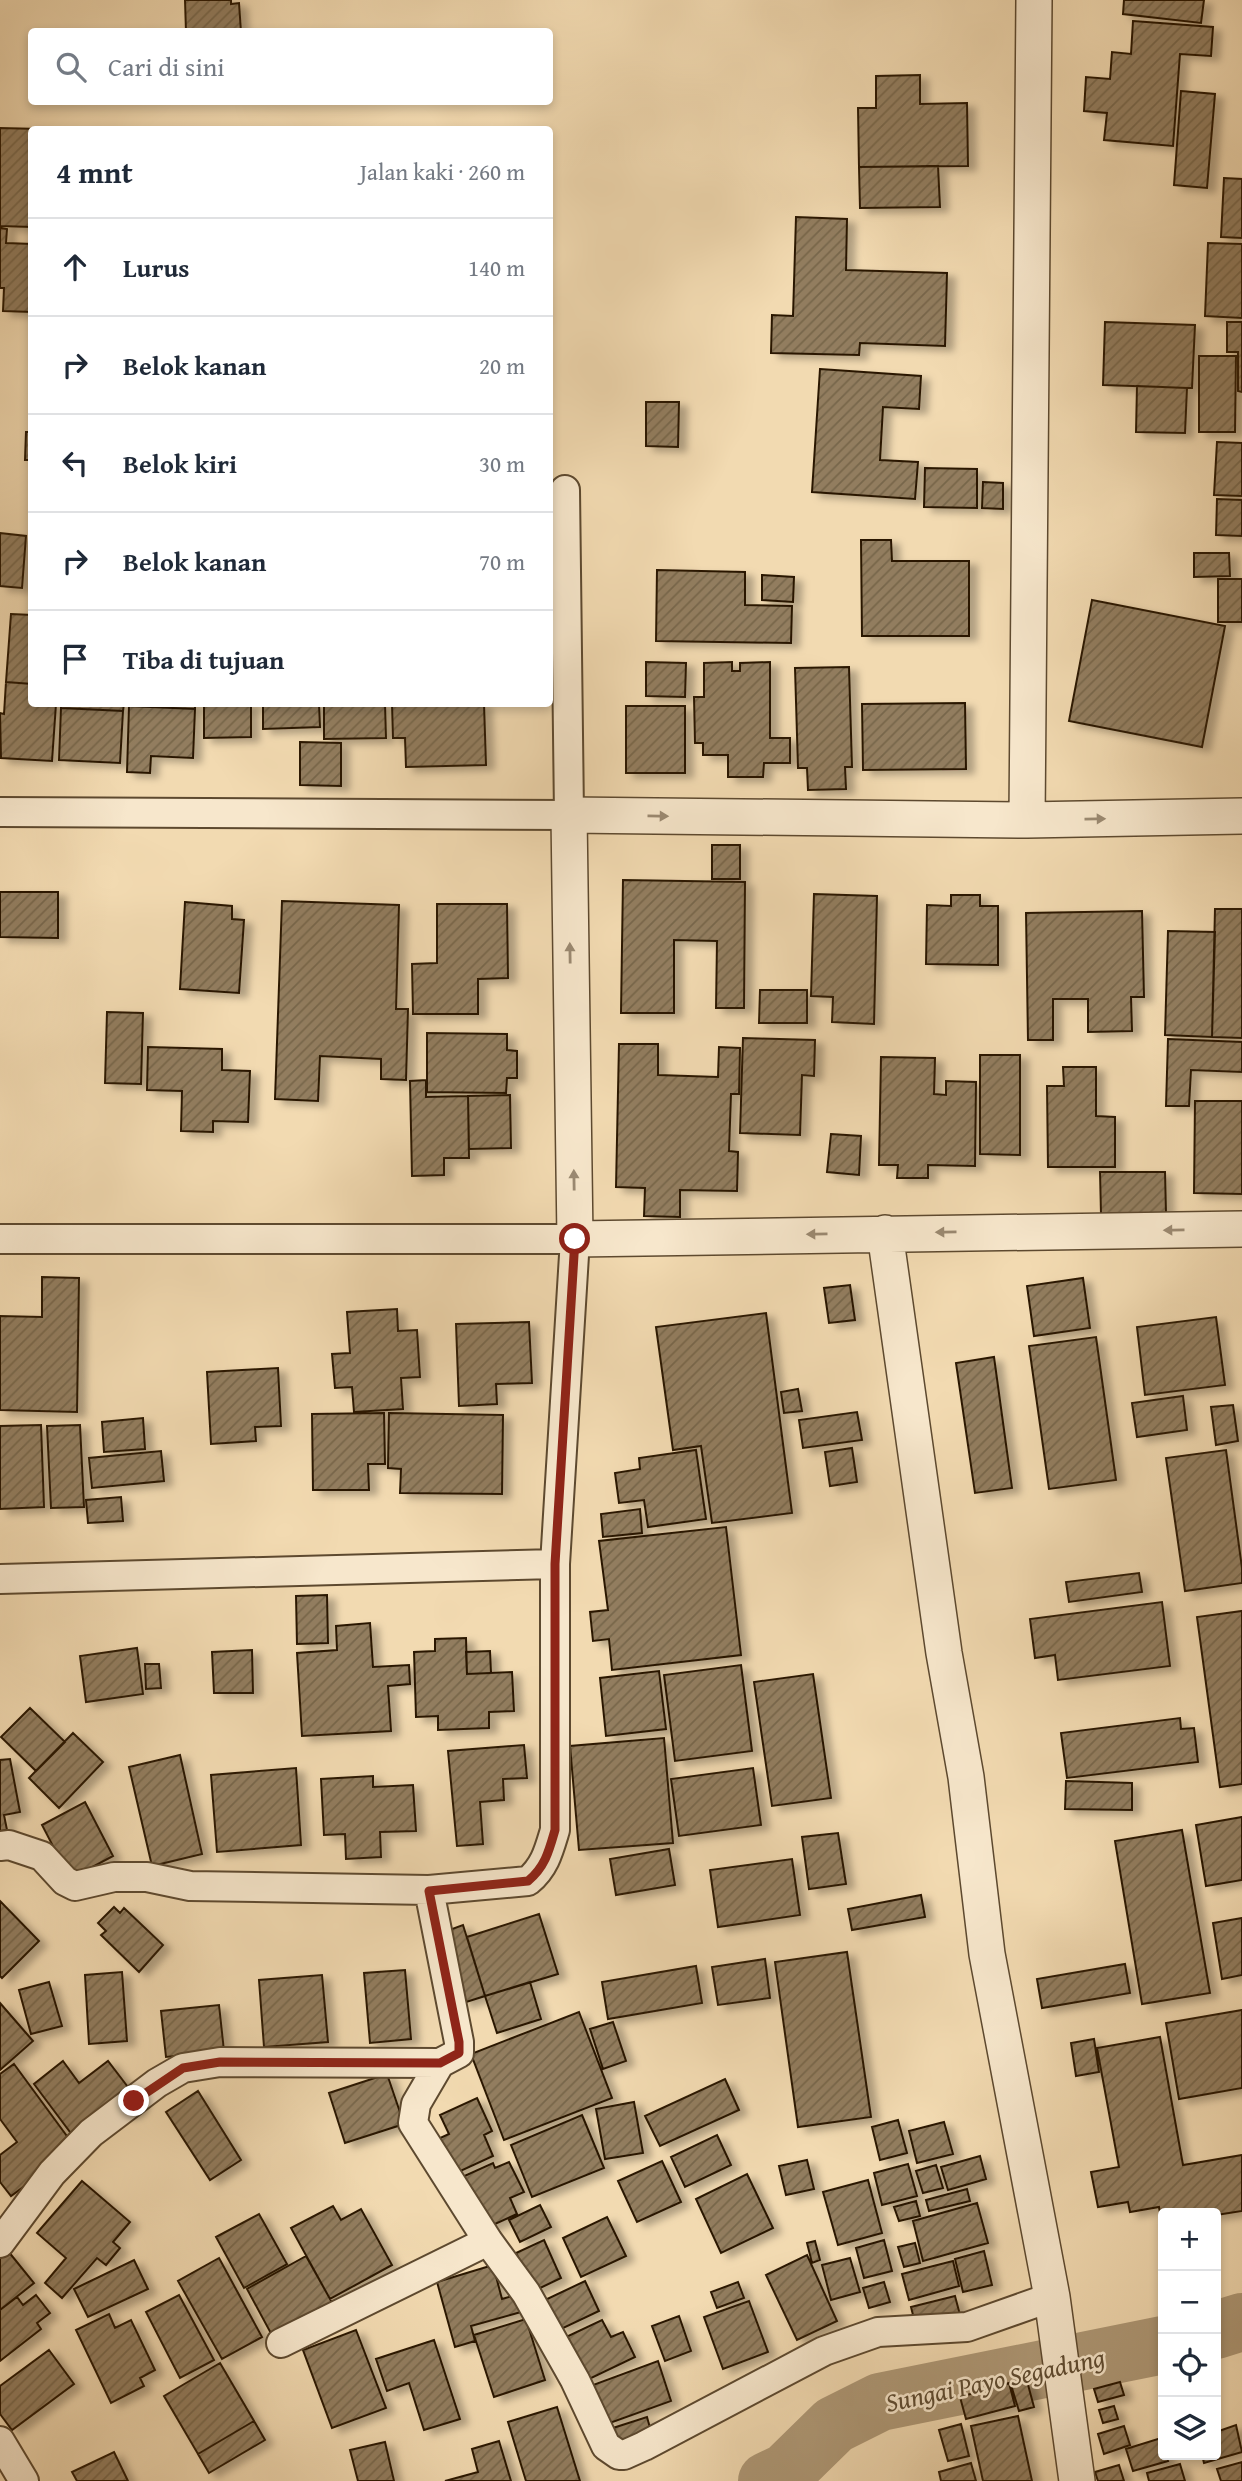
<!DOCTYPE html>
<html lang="id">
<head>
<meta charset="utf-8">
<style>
  :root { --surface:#fff; --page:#f6f6f7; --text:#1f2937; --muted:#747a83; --line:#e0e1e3 }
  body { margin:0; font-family:"Gentium Book Plus",serif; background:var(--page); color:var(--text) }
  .controls { position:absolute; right:21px; bottom:21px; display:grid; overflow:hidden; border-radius:7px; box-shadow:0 4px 10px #0003 }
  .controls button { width:63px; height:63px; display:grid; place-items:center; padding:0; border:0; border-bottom:2px solid var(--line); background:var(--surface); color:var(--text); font:35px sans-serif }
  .stop { position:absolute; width:21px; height:21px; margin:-16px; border:5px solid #8f2418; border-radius:50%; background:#fff }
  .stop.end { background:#8f2418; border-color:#fff; box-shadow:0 2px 7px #0008 }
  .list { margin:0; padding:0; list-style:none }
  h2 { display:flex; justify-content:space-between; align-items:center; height:91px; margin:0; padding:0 28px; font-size:30px }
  h2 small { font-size:23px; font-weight:400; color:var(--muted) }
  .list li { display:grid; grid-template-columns:46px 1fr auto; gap:21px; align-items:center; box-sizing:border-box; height:98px; padding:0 28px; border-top:2px solid var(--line) }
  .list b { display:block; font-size:26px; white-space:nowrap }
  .list em { font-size:23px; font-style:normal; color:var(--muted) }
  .icon { flex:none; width:38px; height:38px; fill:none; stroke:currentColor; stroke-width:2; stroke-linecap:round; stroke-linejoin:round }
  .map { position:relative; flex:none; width:1242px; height:2481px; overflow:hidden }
  .search { position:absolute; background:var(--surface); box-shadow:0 4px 10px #0003; left:28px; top:28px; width:525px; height:77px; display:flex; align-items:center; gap:18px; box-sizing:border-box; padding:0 24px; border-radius:7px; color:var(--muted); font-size:26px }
  .panel { position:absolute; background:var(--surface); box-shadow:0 4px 10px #0003; left:28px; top:126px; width:525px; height:581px; border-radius:7px }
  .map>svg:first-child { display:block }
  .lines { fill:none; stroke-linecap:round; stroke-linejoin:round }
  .river { stroke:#ae9876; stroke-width:58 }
  .building { fill:url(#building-hatch); stroke:#2b1904; stroke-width:2; filter:url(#shadow) }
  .minor-casing { stroke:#5d492f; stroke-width:32 }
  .tertiary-casing { stroke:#5d492f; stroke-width:38 }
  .minor { stroke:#f7e7cc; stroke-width:28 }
  .tertiary { stroke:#f7e7cc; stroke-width:35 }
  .oneway { fill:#9b8a72 }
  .route { stroke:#8f2418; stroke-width:9 }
  .labels { text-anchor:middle; stroke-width:5; stroke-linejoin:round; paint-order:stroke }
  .water-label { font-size:26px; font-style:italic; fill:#5f4c32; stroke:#f7e7cc }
</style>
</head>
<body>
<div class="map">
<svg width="1242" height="2481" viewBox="0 0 1242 2481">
  <defs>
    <pattern id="building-hatch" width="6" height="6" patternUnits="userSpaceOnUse" patternTransform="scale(1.75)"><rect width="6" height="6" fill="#927d5e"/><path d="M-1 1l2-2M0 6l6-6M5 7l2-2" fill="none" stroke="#77664b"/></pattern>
    <filter id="shadow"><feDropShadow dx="8" dy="4.5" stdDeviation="3.5" flood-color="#0004"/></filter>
  </defs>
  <rect width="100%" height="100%" fill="#f2dab1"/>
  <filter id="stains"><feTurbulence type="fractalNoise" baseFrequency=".00286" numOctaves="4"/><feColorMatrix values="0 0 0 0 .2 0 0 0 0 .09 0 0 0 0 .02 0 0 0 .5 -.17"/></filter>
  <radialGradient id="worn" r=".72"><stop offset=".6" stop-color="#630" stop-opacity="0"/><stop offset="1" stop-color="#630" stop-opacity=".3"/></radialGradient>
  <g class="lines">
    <!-- river -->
    <path class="river" d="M1216,2330L1242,2322
      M767,2481L786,2472L834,2425L880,2402L1163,2345"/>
  </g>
  <!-- building -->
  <path class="building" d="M185,0H231V4L239,3L241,32H186Z
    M1124,0H1204L1201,23L1123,14Z
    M1133,21L1213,27L1211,56L1180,54L1173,146L1104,140L1107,113L1084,111L1086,77L1110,79L1112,52L1131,54Z
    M920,75V104L967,103L968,166L859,167L858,108H876V76Z
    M1181,91L1215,94L1207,188L1174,185Z
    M0,128L41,129L32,130V227L0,226Z
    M938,166L940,207L860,208L859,167Z
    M1224,178L1242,179V238L1221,237Z
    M796,217L847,219L846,270L947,273L945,346L860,343L859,355L771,353L772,315L793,316Z
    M0,228L7,229L6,243L32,244V312L3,311L4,288H0Z
    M1208,243L1242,244V318L1205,316Z
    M1105,322L1195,325L1192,388L1103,385Z
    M1227,322H1242V392L1238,391V352H1227Z
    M1199,356H1236L1235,432H1199Z
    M820,369L921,376L919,409L883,407L880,460L918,462L915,499L812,492Z
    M1137,386L1187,388L1185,433L1136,432Z
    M646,402H679L678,447L646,446Z
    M26,432H32V460H25Z
    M1217,442L1242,443V496L1214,495Z
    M925,468L977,469V508L924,507Z
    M983,482L1003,483V509L982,508Z
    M1217,499L1242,500V536L1216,535Z
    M0,533L26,536L22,588L0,586Z
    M861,540H891L892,561H969V636H862Z
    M1194,553H1229L1230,576L1194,577Z
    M657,570L745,572V605L792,606L791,643L656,641Z
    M762,575L794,577L793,602L762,600Z
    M1218,579H1242V622H1218Z
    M1092,600L1225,626L1202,747L1069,721Z
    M11,614L32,615V684L6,682Z
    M646,662L686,663L685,697L646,696Z
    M732,662V671H740V663L770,662V738H790V763H764L763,777H728V755H703V743H695L694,697H704V663Z
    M849,667L852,767H845L846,789L808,790L807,768H798L795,668Z
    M6,682L32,684V704H56L52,761L1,758L0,713L4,714Z
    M965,703L966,769L863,770L862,704Z
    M61,704H124L123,711L61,708Z
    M129,704H195V709L129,706Z
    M204,704H251V737L204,738Z
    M263,704H319L320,727L263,729Z
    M324,704H385L386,738L324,739Z
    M392,704H484L486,765L406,767L405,738H393Z
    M129,706L195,709L193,758L151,756L150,773L127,772Z
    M626,706H685V773H626Z
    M61,708L123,711L120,763L59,760Z
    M300,742L341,743V786L300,785Z
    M712,845H740V879H712Z
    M623,880L745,882L744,1008H716L717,941L674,940V1013H621Z
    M0,892H58V938L0,937Z
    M814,894L877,896L874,1024L832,1022L833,997L811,996Z
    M951,895H980V906H998V965L926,964L927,905L951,906Z
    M282,901L399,905L396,1009H408L406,1080L381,1079V1059L320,1056L318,1101L275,1099Z
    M185,902L232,906V919L244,920L239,993L180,989Z
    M437,904H507L508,978L478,979V1014H413L412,964L437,963Z
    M1215,909H1242V1038L1212,1037Z
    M1142,911L1144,997H1131L1132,1031L1088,1032V999H1053V1040H1028L1026,913Z
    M1168,931L1215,932L1212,1037L1165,1035Z
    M760,990H807V1023H759Z
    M107,1012L143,1013L141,1084L105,1083Z
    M427,1033L507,1034V1050L517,1051V1078H507L506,1093L427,1092Z
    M743,1038L815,1040L814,1076L802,1075L800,1135L740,1133Z
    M1168,1039L1242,1042V1072L1191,1070L1189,1106H1166Z
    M619,1044H658V1075L718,1077L719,1047L740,1048L739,1094H731L729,1151L738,1152L737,1191L680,1190V1217L644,1216L645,1188L616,1187Z
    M148,1047L222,1049V1070L250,1071L248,1122L213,1121V1132L181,1131L182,1091L147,1090Z
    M980,1055H1020V1155L980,1154Z
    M881,1057L935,1058L934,1094L946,1095V1081L976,1082L975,1166L928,1165V1178H897L898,1165H879Z
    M1063,1067H1096V1116L1115,1117V1167H1048L1047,1086H1064Z
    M426,1080V1097L468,1096L469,1158H444V1175L412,1176L410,1081Z
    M510,1095L511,1148L469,1149L468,1096Z
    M1195,1101H1242V1194L1194,1193Z
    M831,1134L861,1136L859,1175L827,1172Z
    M1100,1172H1165L1166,1213L1101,1214Z
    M42,1277L79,1278L77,1412L0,1410V1316L42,1317Z
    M1083,1278L1090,1328L1034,1336L1027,1286Z
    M850,1285L855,1320L829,1323L824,1288Z
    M397,1309L398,1331L417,1330L420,1377L401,1378L403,1409L354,1412L352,1387L335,1388L332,1354L350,1353L347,1312Z
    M766,1313L792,1513L712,1523L701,1446L673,1450L656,1327Z
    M1216,1317L1225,1385L1145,1395L1137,1327Z
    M529,1322L532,1383L496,1384L497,1404L459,1406L456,1324Z
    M1096,1337L1116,1480L1049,1489L1029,1346Z
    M994,1357L1012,1488L975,1493L956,1363Z
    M278,1368L281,1426L255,1427L256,1441L211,1444L207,1372Z
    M798,1389L802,1411L784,1413L781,1392Z
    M1183,1396L1187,1430L1137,1437L1132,1403Z
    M1233,1405L1238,1441L1216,1445L1211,1407Z
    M857,1412L862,1440L803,1448L799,1420Z
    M384,1413L385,1464H368L369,1490H313L312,1414Z
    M389,1413L503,1415L502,1494L400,1493L401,1469L388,1468Z
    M143,1418L145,1449L104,1452L102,1422Z
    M41,1425L44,1507L0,1509V1426Z
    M80,1425L84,1507L51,1508L47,1426Z
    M852,1448L857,1482L830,1486L825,1452Z
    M696,1450L706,1519L648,1527L644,1500L619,1503L615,1473L640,1469L639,1458Z
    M1226,1450L1242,1568V1583L1185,1591L1166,1458Z
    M161,1451L164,1481L92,1488L89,1458Z
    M121,1497L123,1521L88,1523L86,1500Z
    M640,1509L642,1533L603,1537L601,1514Z
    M726,1527L741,1655L612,1670L609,1639L593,1641L590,1612L608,1610L599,1541Z
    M1139,1573L1142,1592L1069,1602L1066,1582Z
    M327,1595L328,1643L297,1644L296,1596Z
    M1162,1602L1170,1666L1058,1680L1055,1655L1035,1658L1030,1619Z
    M1242,1611V1784L1220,1787L1197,1617Z
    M370,1623L373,1667L409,1665L410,1684L388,1686L391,1731L302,1736L297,1653L337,1650L336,1626Z
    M466,1638L467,1674L512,1672L514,1711L489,1712V1728L438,1730V1716L416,1717L414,1652L435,1651V1639Z
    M137,1648L143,1694L86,1702L80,1656Z
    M252,1650L253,1693H214L212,1652Z
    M490,1651L491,1673L467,1674L466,1652Z
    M145,1664H159L161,1688L146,1689Z
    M741,1665L752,1751L675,1761L664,1675Z
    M659,1671L666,1729L606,1736L600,1678Z
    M813,1674L831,1798L772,1806L754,1682Z
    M30,1708L65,1742L36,1771L1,1737Z
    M1180,1718L1181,1729L1194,1728L1198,1762L1067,1778L1061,1733Z
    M73,1733L103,1762L59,1808L29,1778Z
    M664,1738L673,1843L579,1850L570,1746Z
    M524,1745L527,1778L503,1779L504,1800L480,1802L483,1844L457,1846L448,1751Z
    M180,1755L202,1854L152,1866L129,1767Z
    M10,1759L20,1812L4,1815L7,1830L0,1831V1760Z
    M296,1768L301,1845L217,1852L211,1775Z
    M753,1768L761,1825L679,1836L671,1779Z
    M373,1776V1787L413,1785L416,1831L380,1832L381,1857L346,1859L345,1834L324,1835L321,1779Z
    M1066,1781L1132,1783V1810L1065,1809Z
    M85,1802L113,1856L70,1879L42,1825Z
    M1242,1817V1880L1206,1886L1196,1825Z
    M1182,1830L1210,1993L1142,2004L1115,1841Z
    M838,1833L846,1884L809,1889L802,1837Z
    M669,1849L675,1885L616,1895L610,1859Z
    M792,1859L800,1915L718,1927L710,1870Z
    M921,1895L925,1917L852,1930L848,1909Z
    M0,1901L39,1941L2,1978L0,1976Z
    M114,1907L120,1913L124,1908L163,1945L139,1972L101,1935L106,1931L98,1923Z
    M539,1914L558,1974L485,1996L467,1937Z
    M1242,1918V1975L1222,1979L1213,1923Z
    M463,1925L485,1996L463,2003L441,1933Z
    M847,1952L871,2117L798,2127L775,1962Z
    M765,1959L770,1998L718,2005L712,1967Z
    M1125,1964L1130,1993L1042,2008L1037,1979Z
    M696,1966L702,2003L608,2019L602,1982Z
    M405,1970L411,2039L370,2043L364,1973Z
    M122,1972L127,2041L89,2044L85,1975Z
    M322,1975L328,2042L264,2047L259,1980Z
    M49,1982L62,2026L31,2034L19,1990Z
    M530,1982L541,2019L497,2033L485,1996Z
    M0,2003L33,2041L0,2070Z
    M219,2005L224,2051L166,2057L161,2011Z
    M1242,2010V2088L1179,2099L1166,2023Z
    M579,2012L612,2098L504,2140L471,2054Z
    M613,2022L626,2061L603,2069L590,2029Z
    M1160,2037L1183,2165L1242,2155V2211L1216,2215V2213H1163L1162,2225L1159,2207L1130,2212L1128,2202L1098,2207L1091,2172L1119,2167L1097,2048Z
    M1094,2039L1099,2072L1076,2076L1071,2043Z
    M63,2061L79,2083L108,2061L134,2095L76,2140L34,2084Z
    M14,2064L72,2143L57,2162L11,2196L0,2182V2155L17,2142L0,2119V2074Z
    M387,2074L404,2124L345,2143L329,2093Z
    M725,2079L739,2110L660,2146L645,2116Z
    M198,2091L241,2160L210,2180L166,2112Z
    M477,2098L492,2131L484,2135L493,2156L454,2174L438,2139L449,2134L440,2115Z
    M634,2102L643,2153L605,2159L596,2109Z
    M582,2115L604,2168L532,2197L511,2145Z
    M898,2120L907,2153L880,2160L872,2127Z
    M944,2122L953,2154L917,2163L909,2131Z
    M717,2135L731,2165L685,2187L671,2157Z
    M980,2156L986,2179L948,2190L941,2167Z
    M807,2160L814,2189L786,2195L779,2166Z
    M662,2161L681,2202L637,2222L618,2181Z
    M509,2162L524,2192L510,2198L517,2214L484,2229L460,2178L493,2163L495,2168Z
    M908,2164L917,2196L882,2205L874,2173Z
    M936,2165L943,2188L923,2193L916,2171Z
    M747,2174L773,2228L721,2253L696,2199Z
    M868,2180L882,2233L838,2245L823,2192Z
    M82,2181L130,2222L113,2242L120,2248L106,2265L97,2258L62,2298L45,2283L66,2258L37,2233Z
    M967,2189L970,2201L929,2211L926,2200Z
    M916,2201L920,2216L899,2221L894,2207Z
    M977,2203L988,2243L923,2261L913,2221Z
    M540,2205L551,2227L520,2242L509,2220Z
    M333,2206L341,2220L361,2209L392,2265L330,2299L291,2228Z
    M259,2214L287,2264L244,2288L216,2237Z
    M607,2217L626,2256L581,2277L563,2238Z
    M544,2240L561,2278L534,2291L516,2253Z
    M884,2240L892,2271L864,2278L856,2248Z
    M815,2241L820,2260L812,2263L807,2243Z
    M915,2243L920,2263L904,2267L898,2247Z
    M8,2251L34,2283L0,2310V2257Z
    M984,2251L992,2285L963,2292L955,2259Z
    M807,2255L837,2321L797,2340L766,2275Z
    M306,2256L334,2306L274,2339L247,2289Z
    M219,2258L262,2337L222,2359L178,2281Z
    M850,2258L860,2292L831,2300L822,2265Z
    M134,2260L148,2289L88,2317L74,2289Z
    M953,2261L959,2286L909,2300L902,2274Z
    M493,2265L502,2299L516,2295L521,2312L471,2326L475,2341L455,2347L437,2282Z
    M585,2281L599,2311L559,2330L545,2300Z
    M738,2282L744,2298L717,2308L711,2292Z
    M884,2282L890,2302L869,2308L863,2288Z
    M36,2295L50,2313L37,2323L41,2329L0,2361V2310L17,2297L23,2305Z
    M179,2295L214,2360L180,2378L146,2312Z
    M955,2296L960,2315L916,2327L911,2307Z
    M749,2301L768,2352L723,2369L704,2317Z
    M109,2314L115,2328L131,2320L155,2370L140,2378L144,2386L111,2403L76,2330Z
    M679,2316L691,2351L665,2361L652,2326Z
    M526,2319L545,2380L494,2397L474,2335Z
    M602,2320L611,2337L623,2332L635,2357L585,2381L564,2338Z
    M356,2330L386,2408L332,2428L303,2350Z
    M434,2340L460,2419L424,2430L409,2383L387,2391L376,2359Z
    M49,2350L74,2384L12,2430L0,2414V2386Z
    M658,2361L671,2401L607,2424L593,2385Z
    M220,2363L254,2421L198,2454L164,2396Z
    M1027,2381L1034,2407L1019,2411L1011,2385Z
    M1120,2382L1124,2395L1098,2402L1094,2389Z
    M1009,2383L1015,2406L966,2419L960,2397Z
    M1114,2406L1118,2419L1103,2423L1099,2410Z
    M557,2407L580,2481H526L508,2422Z
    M1018,2416L1032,2481H983L971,2426Z
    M647,2417L652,2435L618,2446L613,2428Z
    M254,2421L265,2440L209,2473L198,2454Z
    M961,2424L969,2456L948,2461L939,2430Z
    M1236,2425L1242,2452L1204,2463L1202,2455H1216V2432Z
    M1124,2426L1130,2445L1104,2454L1098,2434Z
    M1161,2438L1163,2455H1166L1168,2461L1133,2471L1126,2449Z
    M499,2441L511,2481H445L478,2472L472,2449Z
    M385,2442L394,2481H358L350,2450Z
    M114,2452L128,2481H77L72,2472Z
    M1242,2462V2481H1221L1217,2469Z
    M971,2463L976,2481H941L939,2472Z
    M1180,2464L1185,2481H1149L1147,2473Z
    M1119,2465L1124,2481H1098L1095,2472Z"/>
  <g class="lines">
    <defs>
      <path id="minor" d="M0,812L569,815L565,490
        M0,1239H575L555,1564V1830C549,1850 545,1867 528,1881L429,1890L190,1886L147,1877H114L75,1886L65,1881L42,1856L9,1845L0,1846
        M0,1579L555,1564
        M440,2063L416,2104L413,2123L488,2241L526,2293L575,2380L606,2446L619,2455H624L644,2446L824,2351L878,2332L967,2327L1052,2297
        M0,2243L52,2173L91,2133L157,2083L183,2068L220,2062L440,2063L459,2053V2042L429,1890
        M281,2343L488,2241
        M0,2441L24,2481"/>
      <path id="tertiary" d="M1242,816L1027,820L569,815L575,1239L1242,1229
        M1027,820L1034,0
        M885,1233L944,1653L966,1777L987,1954L1052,2297L1077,2481"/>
    </defs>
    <!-- minor casing -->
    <use href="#minor" class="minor-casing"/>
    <!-- tertiary casing -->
    <use href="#tertiary" class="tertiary-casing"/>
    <!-- minor -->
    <use href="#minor" class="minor"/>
    <!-- tertiary -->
    <use href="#tertiary" class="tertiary"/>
  </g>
  <!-- one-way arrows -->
  <defs><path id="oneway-solid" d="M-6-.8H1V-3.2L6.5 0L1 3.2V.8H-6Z" transform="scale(1.75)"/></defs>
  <g class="oneway">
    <use href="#oneway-solid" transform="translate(658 816) rotate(1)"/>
    <use href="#oneway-solid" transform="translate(1095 819) rotate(-1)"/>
    <use href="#oneway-solid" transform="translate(570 953) rotate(-91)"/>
    <use href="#oneway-solid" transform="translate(574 1180) rotate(-91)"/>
    <use href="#oneway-solid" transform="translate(1174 1230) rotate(179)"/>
    <use href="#oneway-solid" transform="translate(946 1232) rotate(179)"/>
    <use href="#oneway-solid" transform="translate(817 1234) rotate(179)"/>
  </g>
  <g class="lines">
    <!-- route -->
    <path class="route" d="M134,2101L183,2068L220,2062L440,2063L459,2053V2042L429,1891L528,1881C545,1867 549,1851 555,1830V1564L575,1239"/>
  </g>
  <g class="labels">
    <!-- water labels -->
    <g class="water-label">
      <text transform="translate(995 2380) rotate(-12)" y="9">Sungai Payo Segadung</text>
    </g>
  </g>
  <rect width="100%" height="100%" filter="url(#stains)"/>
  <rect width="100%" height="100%" fill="url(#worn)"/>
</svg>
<div class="controls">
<button>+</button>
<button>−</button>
<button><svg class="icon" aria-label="locate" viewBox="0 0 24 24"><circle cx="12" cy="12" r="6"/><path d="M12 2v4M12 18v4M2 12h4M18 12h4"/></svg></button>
<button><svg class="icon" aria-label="layers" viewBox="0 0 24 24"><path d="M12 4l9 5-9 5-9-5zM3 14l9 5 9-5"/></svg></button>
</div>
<div class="stop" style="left:575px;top:1239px"></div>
<div class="stop end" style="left:134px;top:2101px"></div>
<div class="search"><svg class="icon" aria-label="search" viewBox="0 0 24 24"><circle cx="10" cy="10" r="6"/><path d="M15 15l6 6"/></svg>Cari di sini</div>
<section class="panel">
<h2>4 mnt<small>Jalan kaki · 260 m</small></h2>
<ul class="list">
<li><svg class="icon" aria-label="ahead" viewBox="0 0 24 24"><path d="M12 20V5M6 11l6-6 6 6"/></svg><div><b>Lurus</b></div><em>140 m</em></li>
<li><svg class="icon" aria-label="right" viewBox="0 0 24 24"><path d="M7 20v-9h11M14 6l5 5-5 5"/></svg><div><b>Belok kanan</b></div><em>20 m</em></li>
<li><svg class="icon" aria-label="left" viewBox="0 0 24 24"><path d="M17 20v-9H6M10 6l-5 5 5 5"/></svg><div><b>Belok kiri</b></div><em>30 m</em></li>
<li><svg class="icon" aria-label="right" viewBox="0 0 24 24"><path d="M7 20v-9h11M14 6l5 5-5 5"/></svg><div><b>Belok kanan</b></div><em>70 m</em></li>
<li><svg class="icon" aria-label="arrive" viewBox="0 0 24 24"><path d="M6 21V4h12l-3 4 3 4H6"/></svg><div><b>Tiba di tujuan</b></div></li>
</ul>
</section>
</div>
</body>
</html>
